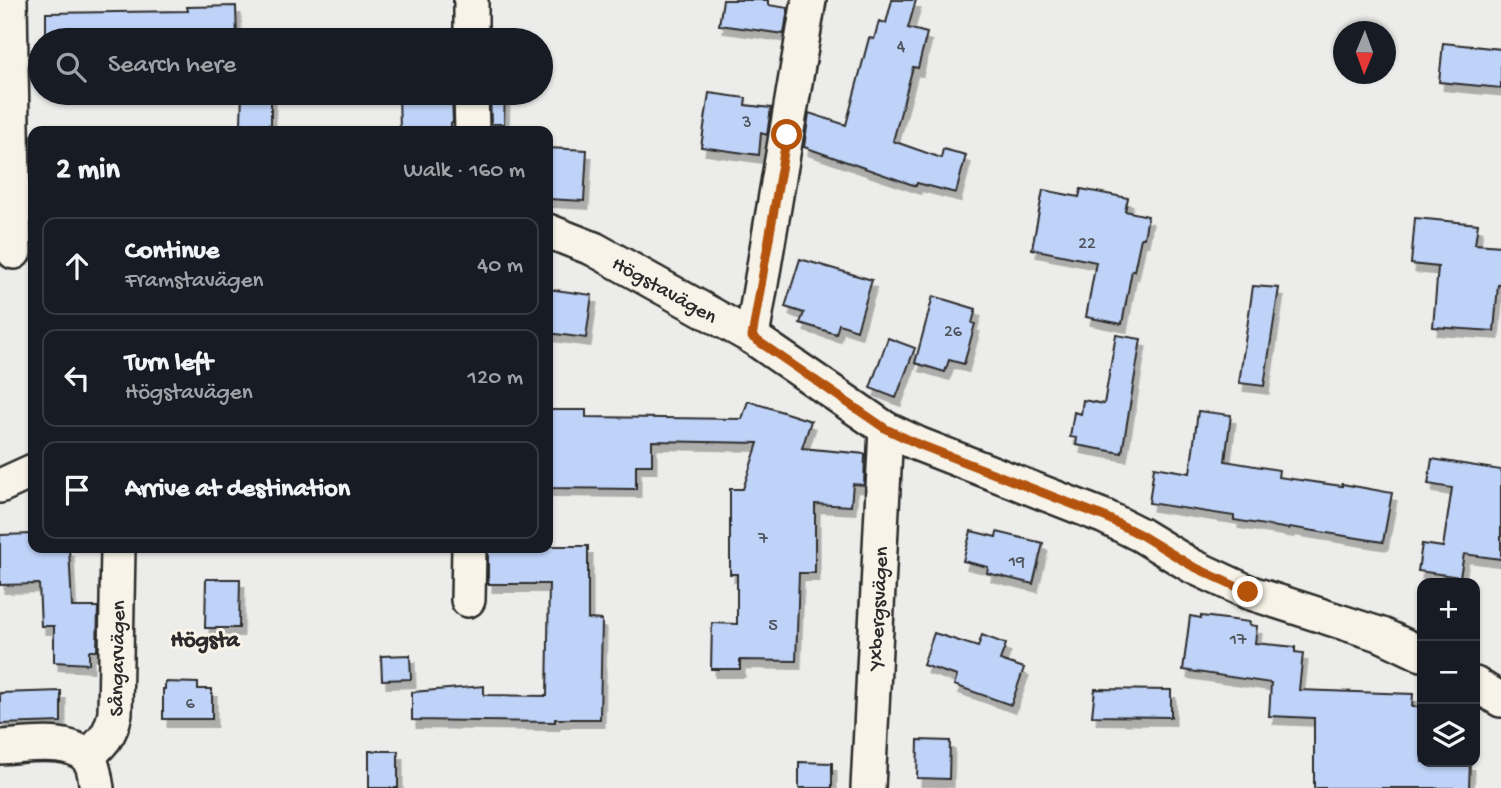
<!DOCTYPE html>
<html lang="en">
<head>
<meta charset="utf-8">
<style>
  :root { --surface:#171b24; --page:#20242c; --text:#f1f3f6; --muted:#9ea1a6; --line:#363941 }
  body { margin:0; font-family:"Gochi Hand",sans-serif; background:var(--page); color:var(--text) }
  .controls { position:absolute; right:21px; bottom:21px; display:grid; overflow:hidden; border-radius:14px; box-shadow:0 2px 5px #0004 }
  .controls button { width:63px; height:63px; display:grid; place-items:center; padding:0; border:0; border-bottom:2px solid var(--line); background:var(--surface); color:var(--text); font:35px sans-serif }
  .compass { position:absolute; left:1333px; top:21px; width:63px; height:63px; border-radius:50%; background:var(--surface); box-shadow:0 2px 5px #0004; rotate:181deg }
  .stop { position:absolute; width:21px; height:21px; margin:-16px; border:5px solid #b45309; border-radius:50%; background:#fff }
  .stop.end { background:#b45309; border-color:#fff; box-shadow:0 2px 7px #0008 }
  .list { margin:0; padding:0; list-style:none }
  h2 { display:flex; justify-content:space-between; align-items:center; height:91px; margin:0; padding:0 28px; font-size:30px }
  h2 small { font-size:23px; font-weight:400; color:var(--muted) }
  .list li { display:grid; grid-template-columns:46px 1fr auto; gap:21px; align-items:center; box-sizing:border-box; height:98px; margin:0 14px 14px; padding:0 14px; border:2px solid var(--line); border-radius:14px }
  .list b { display:block; font-size:26px; white-space:nowrap }
  .list p { margin:0; font-size:23px; white-space:nowrap; color:var(--muted) }
  .list em { font-size:23px; font-style:normal; color:var(--muted) }
  .icon { flex:none; width:38px; height:38px; fill:none; stroke:currentColor; stroke-width:2; stroke-linecap:round; stroke-linejoin:round }
  .map { position:relative; flex:none; width:1501px; height:788px; overflow:hidden }
  .search { position:absolute; background:var(--surface); box-shadow:0 2px 5px #0004; left:28px; top:28px; width:525px; height:77px; display:flex; align-items:center; gap:18px; box-sizing:border-box; padding:0 24px; border-radius:38px; color:var(--muted); font-size:26px }
  .panel { position:absolute; background:var(--surface); box-shadow:0 2px 5px #0004; left:28px; top:126px; width:525px; height:427px; border-radius:14px }
  .map>svg:first-child { display:block }
  .building { fill:#bfd3f8; stroke:#2b2b2b; stroke-width:2; filter:url(#shadow) }
  .lines { fill:none; stroke-linecap:round; stroke-linejoin:round }
  .street-casing { stroke:#2b2b2b; stroke-width:38 }
  .street { stroke:#f7f3e8; stroke-width:33 }
  .route { stroke:#b45309; stroke-width:9 }
  .labels { text-anchor:middle; stroke-width:6; stroke-linejoin:round; paint-order:stroke }
  .number-label { font-size:18px; fill:#50555e }
  .street-label { font-size:21px; fill:#2b2b2b; stroke:#f7f3e8 }
  .neighbourhood-label { font-size:23px; font-weight:bold; fill:#2b2b2b; stroke:#f7f3e8 }
</style>
</head>
<body>
<div class="map">
<svg width="1501" height="788" viewBox="0 0 1501 788">
  <defs>
    <filter id="shadow"><feDropShadow dx="4.5" dy="8" stdDeviation="0" flood-color="#0004"/></filter>
  </defs>
  <rect width="100%" height="100%" fill="#ecedeb"/>
  <filter id="ink" filterUnits="userSpaceOnUse"><feTurbulence type="fractalNoise" baseFrequency=".0143" numOctaves="2"/><feDisplacementMap in="SourceGraphic" scale="14" xChannelSelector="R" yChannelSelector="G"/><feConvolveMatrix kernelMatrix="1 2 1 2 8 2 1 2 1" color-interpolation-filters="sRGB"/></filter>
  <g filter="url(#ink)">
    <!-- building -->
    <path class="building" d="M723,0H768V5L788,8L784,34L719,25Z
      M892,0H916L908,28L927,33L918,68L913,67L893,141L941,158L943,149L966,155L956,193L917,183L916,186L804,147L809,113L846,125L869,38L874,39L879,21L886,23Z
      M236,6L237,40H196V38L46,40V13L188,11L187,7Z
      M1443,43L1501,49V88L1439,82Z
      M242,93H271V125L241,124Z
      M399,93H452L453,123H451V131H400Z
      M490,93H505L504,124H491Z
      M709,93L746,98L745,105L771,108L767,135L761,133L759,155L701,147Z
      M548,148L587,150L584,201L548,199Z
      M1081,189L1128,198L1125,211L1148,216L1144,238H1141L1134,271L1132,270L1122,324L1086,317L1096,262L1032,249L1043,190L1079,197Z
      M1415,218L1478,224L1475,244L1501,246V285H1498L1494,331L1433,327L1438,267L1411,264Z
      M800,259L872,280L857,330L839,324L836,334L800,323L804,313L785,307Z
      M1253,286L1279,288L1264,386L1239,383Z
      M548,289L592,295L586,338L548,333Z
      M933,296L976,309L972,323L975,324L964,364L949,360L945,372L915,363Z
      M1116,335L1141,339L1122,453L1076,445L1077,438L1070,437L1074,412L1081,414L1083,400L1104,404Z
      M888,338L915,348L896,398L870,388Z
      M748,401L811,421L802,448L865,454L864,485L853,484L851,506L815,504V573H799L796,661L740,660V669H711L712,623L737,624V574H730V489H743L758,443L652,441V465H636V489L548,488V417H549V410H586V417L742,419Z
      M1198,411L1231,415L1225,461L1279,470L1278,477L1342,486V484L1392,493L1383,542L1290,527L1289,529L1234,520V516L1149,503L1154,467L1190,473Z
      M1432,459L1501,470V559L1464,554L1460,577L1418,571L1422,544L1443,547L1452,488L1428,484Z
      M971,531L996,537L997,532L1043,543L1033,584L987,573L988,567L963,561Z
      M33,534V548H69L72,607H98L97,651H89V664L54,662V626H41L39,584L0,585V535Z
      M548,546H588V619L602,620L600,719H555V722L412,720V692L484,686V695L547,696L549,584H488V548H548Z
      M206,579H240L239,628H205Z
      M1190,616L1201,618V616L1250,622L1249,625L1257,626L1255,643L1295,647V652L1303,653L1299,690L1413,694L1412,707H1422V762H1470L1469,788H1314V718L1269,716L1271,683L1183,670Z
      M934,633L978,647L982,635L1006,644L1000,660L1024,668L1011,705L954,685L957,676L923,665Z
      M410,655L411,679L382,680L381,656Z
      M165,682L198,683V689H212V719H163V689H165Z
      M1095,689L1171,690V717L1092,716Z
      M61,691V722L0,724V693Z
      M918,740L950,741L949,779L917,778Z
      M369,751H398V788H369Z
      M799,762L832,763V788H799Z"/>
    <g class="lines">
      <defs>
        <g id="street">
          <path d="M10,0L14,252"/>
          <path d="M471,0V40"/>
          <path d="M471,93L472,131"/>
          <path id="s1" d="M548,231L594,249L752,337L886,429L918,444L1105,517L1141,535L1192,566L1248,592L1382,635L1422,654"/>
          <path d="M752,337L809,0"/>
          <path d="M0,486L33,471"/>
          <path d="M468,600L469,548"/>
          <path d="M1475,684L1501,700"/>
          <path d="M0,747C26,746 74,736 90,761C95,769 95,779 97,788"/>
          <path id="s2" d="M87,757C102,743 111,735 115,713L118,548"/>
          <path id="s3" d="M868,788L886,429"/>
        </g>
      </defs>
      <!-- street casing -->
      <use href="#street" class="street-casing"/>
      <!-- street -->
      <use href="#street" class="street"/>
    </g>
  </g>
  <g class="lines" filter="url(#ink)">
    <!-- route -->
    <path class="route" d="M787,135L752,337L886,429L918,444L1105,517L1141,535L1192,566L1248,592"/>
  </g>
  <g class="labels">
    <!-- number labels -->
    <g class="number-label">
      <text x="901" y="51">4</text>
      <text x="747" y="127">3</text>
      <text x="1087" y="248">22</text>
      <text x="953" y="336">26</text>
      <text x="763" y="543">7</text>
      <text x="1017" y="566">19</text>
      <text x="773" y="630">5</text>
      <text x="1238" y="644">17</text>
      <text x="190" y="708">6</text>
    </g>
    <!-- street labels -->
    <g class="street-label">
      <text dy="7" stroke="none"><textPath href="#s1" startOffset="131">Högstavägen</textPath></text>
      <text dy="7" stroke="none"><textPath href="#s3" startOffset="180">Yxbergsvägen</textPath></text>
      <text dy="7" stroke="none"><textPath href="#s2" startOffset="108">Sångarvägen</textPath></text>
    </g>
    <!-- neighbourhood labels -->
    <g class="neighbourhood-label">
      <text x="205" y="646">Högsta</text>
    </g>
  </g>
</svg>
<div class="controls">
<button>+</button>
<button>−</button>
<button><svg class="icon" aria-label="layers" viewBox="0 0 24 24"><path d="M12 4l9 5-9 5-9-5zM3 14l9 5 9-5"/></svg></button>
</div>
<svg class="compass" viewBox="-18 -18 36 36"><path d="M0-13l5 13h-10z" fill="#e53935"/><path d="M0 13l5-13h-10z" fill="#9ea1a6"/></svg>
<div class="stop" style="left:787px;top:135px"></div>
<div class="stop end" style="left:1248px;top:592px"></div>
<div class="search"><svg class="icon" aria-label="search" viewBox="0 0 24 24"><circle cx="10" cy="10" r="6"/><path d="M15 15l6 6"/></svg>Search here</div>
<section class="panel">
<h2>2 min<small>Walk · 160 m</small></h2>
<ul class="list">
<li><svg class="icon" aria-label="ahead" viewBox="0 0 24 24"><path d="M12 20V5M6 11l6-6 6 6"/></svg><div><b>Continue</b><p>Framstavägen</p></div><em>40 m</em></li>
<li><svg class="icon" aria-label="left" viewBox="0 0 24 24"><path d="M17 20v-9H6M10 6l-5 5 5 5"/></svg><div><b>Turn left</b><p>Högstavägen</p></div><em>120 m</em></li>
<li><svg class="icon" aria-label="arrive" viewBox="0 0 24 24"><path d="M6 21V4h12l-3 4 3 4H6"/></svg><div><b>Arrive at destination</b></div></li>
</ul>
</section>
</div>
</body>
</html>
